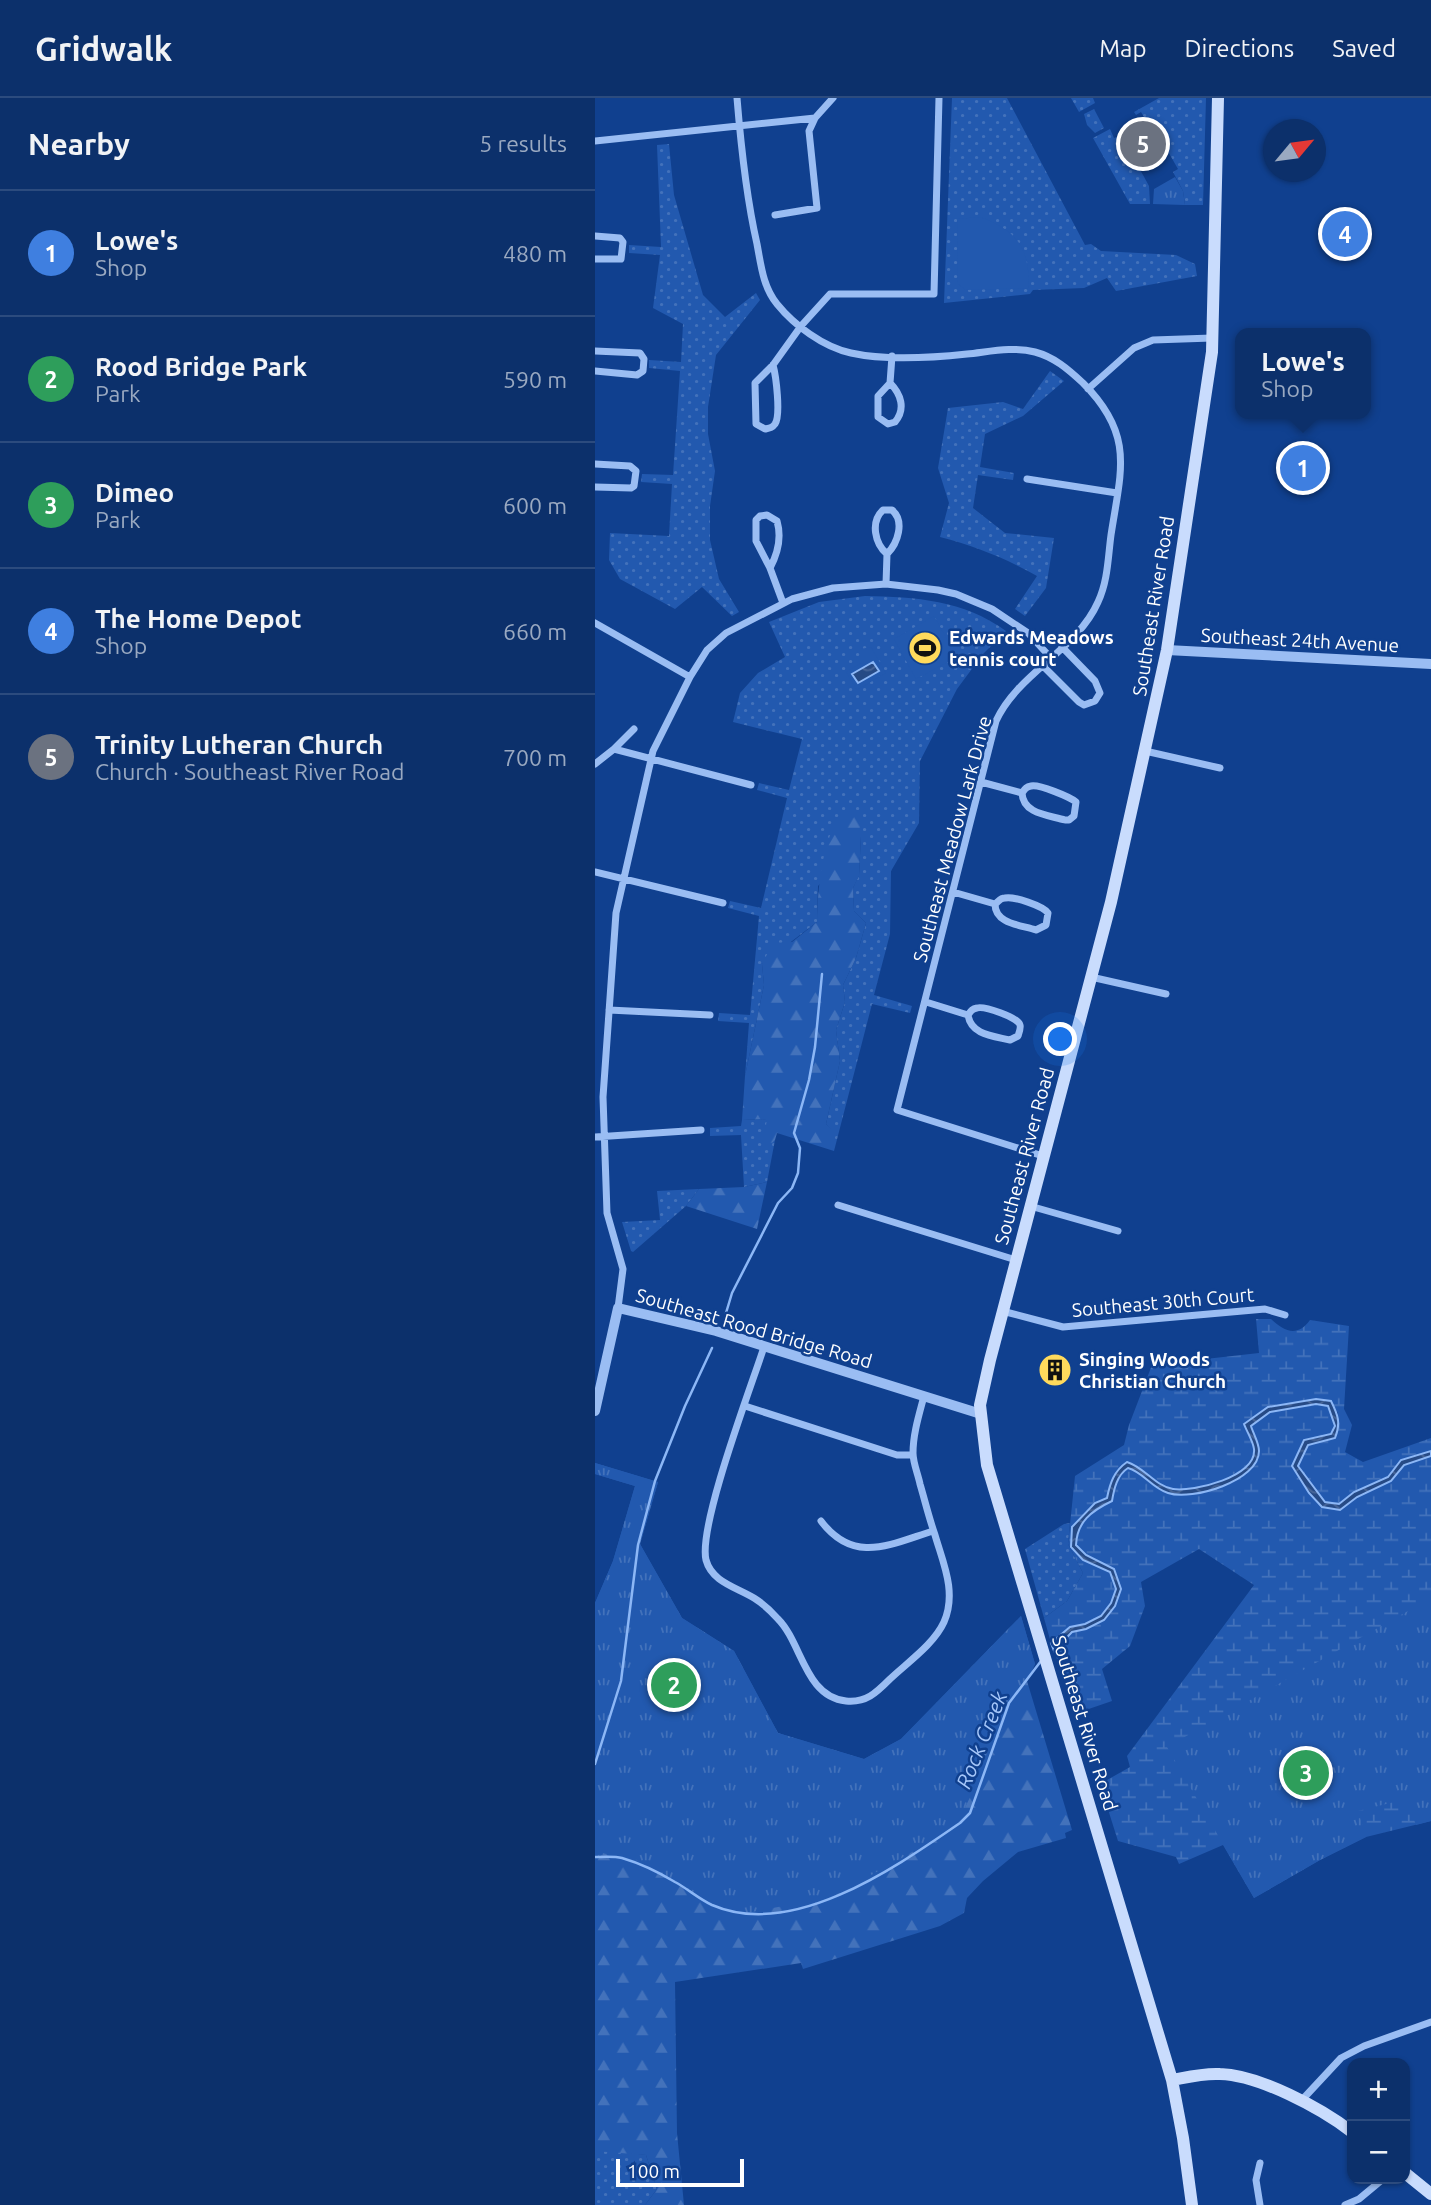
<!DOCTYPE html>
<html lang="en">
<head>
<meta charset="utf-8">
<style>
  :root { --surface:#0c306b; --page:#1a3c73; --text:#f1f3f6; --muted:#9aa9c1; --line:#2c4b7e; --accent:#8abfa5 }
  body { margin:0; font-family:Ubuntu,sans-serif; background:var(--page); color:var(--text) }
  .controls { position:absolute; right:21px; bottom:21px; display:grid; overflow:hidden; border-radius:14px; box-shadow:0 2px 5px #0004 }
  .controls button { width:63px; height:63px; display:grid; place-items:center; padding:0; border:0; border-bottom:2px solid var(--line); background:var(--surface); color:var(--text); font:35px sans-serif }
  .compass { position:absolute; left:668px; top:21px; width:63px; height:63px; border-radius:50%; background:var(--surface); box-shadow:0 2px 5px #0004; rotate:61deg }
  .scale { position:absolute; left:21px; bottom:18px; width:128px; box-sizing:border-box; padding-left:7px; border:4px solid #fff; border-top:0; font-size:19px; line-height:24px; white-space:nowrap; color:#fff; -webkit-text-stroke:5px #10408f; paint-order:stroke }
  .you { position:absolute; left:466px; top:942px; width:24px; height:24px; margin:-18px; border:5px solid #fff; border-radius:50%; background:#1a73e8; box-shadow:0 0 0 10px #1a73e833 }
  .badge { display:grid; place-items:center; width:46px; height:46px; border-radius:50%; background:var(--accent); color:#fff; font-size:23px; font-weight:700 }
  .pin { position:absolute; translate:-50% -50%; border:4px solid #fff; box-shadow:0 2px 7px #0006 }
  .popup { position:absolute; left:640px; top:230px; width:136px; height:91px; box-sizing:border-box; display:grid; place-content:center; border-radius:14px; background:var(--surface); filter:drop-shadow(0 2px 5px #0005); font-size:23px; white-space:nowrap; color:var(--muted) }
  .popup b { font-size:26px; color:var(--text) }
  .popup::after { content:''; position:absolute; left:50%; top:100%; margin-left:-14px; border:14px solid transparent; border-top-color:var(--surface) }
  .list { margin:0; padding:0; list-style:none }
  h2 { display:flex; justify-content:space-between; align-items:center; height:91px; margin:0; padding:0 28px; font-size:30px }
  h2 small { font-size:23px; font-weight:400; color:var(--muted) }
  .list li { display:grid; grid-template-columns:46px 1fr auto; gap:21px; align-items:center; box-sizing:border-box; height:126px; padding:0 28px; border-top:2px solid var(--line) }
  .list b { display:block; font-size:26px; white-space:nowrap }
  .list p { margin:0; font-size:23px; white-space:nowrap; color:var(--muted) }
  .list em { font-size:23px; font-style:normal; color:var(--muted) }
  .map { position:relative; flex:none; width:836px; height:2107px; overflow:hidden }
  header { display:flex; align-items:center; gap:42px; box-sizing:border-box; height:98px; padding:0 35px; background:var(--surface); border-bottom:2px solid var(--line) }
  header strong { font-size:33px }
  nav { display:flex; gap:38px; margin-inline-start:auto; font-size:24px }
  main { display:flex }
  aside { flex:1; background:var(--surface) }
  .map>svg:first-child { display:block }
  .grass { fill:url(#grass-dots) }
  .forest { fill:url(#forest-firs) }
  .wetland { fill:url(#wetland-marsh) }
  .park { fill:url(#park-tufts) }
  .pitch { fill:#2259af }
  .water { fill:url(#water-waves); stroke:#8cb7f6; stroke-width:2 }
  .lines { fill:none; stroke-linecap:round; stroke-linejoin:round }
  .stream { stroke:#8cb7f6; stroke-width:2.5 }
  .minor { stroke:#9abdf3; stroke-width:7 }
  .tertiary { stroke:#9abdf3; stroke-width:10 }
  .secondary { stroke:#c9dcfd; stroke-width:12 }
  .labels { text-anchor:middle; stroke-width:5; stroke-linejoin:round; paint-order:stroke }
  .street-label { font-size:19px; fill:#fff; stroke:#10408f }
  .poi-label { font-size:19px; font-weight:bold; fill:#fff; stroke:#10408f; text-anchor:start }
  .water-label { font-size:21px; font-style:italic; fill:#a6c7fa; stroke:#10408f }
</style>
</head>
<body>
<header>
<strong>Gridwalk</strong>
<nav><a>Map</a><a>Directions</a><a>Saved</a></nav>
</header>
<main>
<aside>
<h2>Nearby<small>5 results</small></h2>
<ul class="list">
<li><span class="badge" style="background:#3f7fe0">1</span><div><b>Lowe's</b><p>Shop</p></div><em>480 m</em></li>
<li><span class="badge" style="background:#2e9e5b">2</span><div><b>Rood Bridge Park</b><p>Park</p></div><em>590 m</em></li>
<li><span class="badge" style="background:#2e9e5b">3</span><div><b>Dimeo</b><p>Park</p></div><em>600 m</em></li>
<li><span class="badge" style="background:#3f7fe0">4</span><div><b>The Home Depot</b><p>Shop</p></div><em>660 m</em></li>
<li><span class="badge" style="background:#6b7280">5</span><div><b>Trinity Lutheran Church</b><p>Church · Southeast River Road</p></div><em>700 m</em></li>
</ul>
</aside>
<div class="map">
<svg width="836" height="2107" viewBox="0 0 836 2107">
  <defs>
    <pattern id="grass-dots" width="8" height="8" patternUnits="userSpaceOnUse" patternTransform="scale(1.75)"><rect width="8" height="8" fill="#2259af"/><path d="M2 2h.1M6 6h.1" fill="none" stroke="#4372bb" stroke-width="1.8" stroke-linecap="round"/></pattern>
    <pattern id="forest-firs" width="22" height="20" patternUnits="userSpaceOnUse" patternTransform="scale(1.75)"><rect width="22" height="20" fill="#2259af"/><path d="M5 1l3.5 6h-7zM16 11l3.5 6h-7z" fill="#4372bb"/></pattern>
    <pattern id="wetland-marsh" width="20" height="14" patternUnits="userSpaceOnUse" patternTransform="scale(1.75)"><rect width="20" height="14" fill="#2259af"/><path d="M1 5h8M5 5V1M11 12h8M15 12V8" fill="none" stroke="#4372bb"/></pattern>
    <pattern id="park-tufts" width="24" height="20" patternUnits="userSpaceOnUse" patternTransform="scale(1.75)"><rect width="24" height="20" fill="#2259af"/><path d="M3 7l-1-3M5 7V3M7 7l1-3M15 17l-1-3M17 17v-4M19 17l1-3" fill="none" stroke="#4372bb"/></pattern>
    <pattern id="water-waves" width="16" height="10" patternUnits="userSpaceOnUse" patternTransform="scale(1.75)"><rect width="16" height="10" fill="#264a85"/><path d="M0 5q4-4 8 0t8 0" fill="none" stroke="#476597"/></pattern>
  </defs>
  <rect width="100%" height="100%" fill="#10408f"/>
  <!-- grass -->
  <path class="grass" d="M357,0H412L490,147L496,146L506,153L581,157L600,166L602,178L521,193L512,180L489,190L438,192L435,196L349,205Z
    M476,0H498L500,5L484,14Z
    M564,0H611L608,107H590L588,93L578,74L583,71L571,50L567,51L563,43L565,41L553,20L550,21L546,14L541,17L539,14Z
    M499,11L509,30L500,35L492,27L489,16Z
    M515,31L519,40L526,37L537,57L540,56L545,64L542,66L554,88L555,106H535L498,40Z
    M74,46L79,97L108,197L130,219L161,195L165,202L121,257L113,309V336L120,373L115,408V442L124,481L144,514L137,518L107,489L80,511L25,481L14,462L15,435L74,438L77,386L46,384L47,376L78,377L85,273L54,270V262L86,264L88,226L58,210L65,157L34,155V147L66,149L62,47Z
    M455,273L469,283L428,318L390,336L385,369L419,375L418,382L383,377L378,410L410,435L459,440L451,490L430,518L420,511L442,478C410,460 380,448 345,439L354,405L343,370L353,310L408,304L428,311Z
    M270,498C321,499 368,502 411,533L388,556L362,591L325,663L324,725L296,773L295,836L279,897L317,908L315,915L277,906L239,1053V1034L231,1026L245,963L241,932L250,904L248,887L261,860L271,825L259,813L258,790L264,777L266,738L223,788L222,824L167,866L169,887L150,978L154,925L123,923L124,915L155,917L164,818L133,810L135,803L166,810L192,700L162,692L164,685L194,692L207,641L138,624L145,595L163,575L190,559L174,524L224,504Z
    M172,1021L176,1045L180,1042L172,1084L149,1089L146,1037L115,1038V1030L146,1028L147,1022Z
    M104,1091L91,1108L38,1154L36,1153L27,1124L65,1122L62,1093Z
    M475,1425L473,1446L488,1475L472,1503L449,1520L430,1451L469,1426Z
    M12,2052L51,2057L62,2091L50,2107H0V2053Z"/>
  <!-- forest -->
  <path class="forest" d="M255,712L264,717L266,738L264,778L258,790L259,813L271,825L261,860L248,887L250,904L241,932L245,963L231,1026L239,1033V1053L182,1035L180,1042L176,1046L169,1040L172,1021L147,1022L150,978L169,887L167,866L178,845L197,844L222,824C223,786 227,746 246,714Z
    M172,1084L162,1131L91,1108L104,1091L149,1089Z
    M0,1365L63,1384L45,1446L87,1520L139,1553L183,1635L269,1661L306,1641L426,1518L440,1566L432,1583L477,1732L470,1735L471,1740L423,1754L388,1783L372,1800L369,1815L345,1828L208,1871L206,1865L80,1884L82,2035L89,2107H50L62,2091L51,2057L0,2053V1505L18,1463L40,1388L0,1376Z"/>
  <!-- wetland -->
  <path class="wetland" d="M661,1221H676C689,1233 702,1240 715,1222L754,1228L749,1311L757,1327L750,1354L768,1364L836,1340V1353L806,1362L793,1379L759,1394L744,1406L730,1404L702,1367L713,1346L740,1340L743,1315L736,1303L721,1301L673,1309L650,1326C652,1334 661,1348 658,1356C650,1382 601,1394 578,1391C560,1388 549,1369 532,1364C519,1373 515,1385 512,1400L500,1405L477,1429L476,1449L488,1462L515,1474L521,1491L516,1505L506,1518L490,1526L475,1529L456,1545L449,1520L472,1503L488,1475L473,1446L480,1378L529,1347L534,1327L557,1267L664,1255Z
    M721,1306L733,1308L740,1328L736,1336L709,1342L697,1368L727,1409L745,1411L762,1399L796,1383L809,1367L836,1358V1723L771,1739L725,1762L659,1800L628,1747L584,1766L581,1759L523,1743L505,1686L535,1669L532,1658L659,1487L604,1451L546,1484L550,1508L535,1548L507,1571L517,1603L482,1615L459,1553L477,1534L491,1531L509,1522L526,1491L519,1471L491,1457L481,1447C483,1425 496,1413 517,1403C519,1391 522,1377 533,1370C548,1374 558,1392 574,1395C581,1397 593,1394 601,1393C639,1388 644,1385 664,1352L655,1328L675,1314Z"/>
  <!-- park -->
  <path class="park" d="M580,79L588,93L590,107L558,106L559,91Z
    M0,1365L63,1384L45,1446L87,1520L139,1553L183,1635L269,1661L306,1641L426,1518L440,1566L360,1730L237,1799L135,1818L32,1756L13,1755L0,1759V1505L18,1463L40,1388L0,1376Z
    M836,1500V1723L821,1727L811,1701L763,1713L771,1739L725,1762L659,1800L572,1649Z"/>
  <!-- pitch -->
  <path class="pitch" d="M385,119C423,133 434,150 434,190L371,192L363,186L362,121Z
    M339,518L362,559L321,581L299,541Z
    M276,549L291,575L262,592L251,574L266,565V551Z"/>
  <!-- water -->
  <path class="water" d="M278,564L284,573L263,585L257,576Z
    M721,1301L736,1303C743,1317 746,1325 740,1340L713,1347L703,1368L730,1404L744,1406L759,1394L793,1379L806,1362L836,1353V1358L809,1367L796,1383L762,1399L745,1412L727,1409L714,1395L697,1368L709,1342L736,1336L740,1328L733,1308L721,1306L675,1314L656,1328C658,1335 664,1345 664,1353C664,1383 597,1403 573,1395C557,1390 548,1374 533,1370C522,1377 519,1391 517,1403C496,1413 482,1424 481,1447L491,1457L519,1471L526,1491L520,1508L509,1522L491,1531L477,1534L459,1553L456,1545L475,1529L490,1526L506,1518L516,1505L521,1491L515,1474L488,1462L476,1449L477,1429L500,1405L512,1400C515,1385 519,1373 532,1364C549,1369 560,1388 578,1391C598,1394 662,1379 659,1351C658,1343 652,1334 649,1326L673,1309Z"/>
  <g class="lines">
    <!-- stream -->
    <path class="stream" d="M131,1215L137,1195L183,1105L197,1090L203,1075L205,1050L199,1035L214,982L220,949L227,876
      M0,1666L26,1583L43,1447L60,1383L90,1308L117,1250
      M0,1759C8,1759 19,1758 27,1760C44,1765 65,1775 80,1784C93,1791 104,1801 117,1807C198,1842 301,1769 365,1725L375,1715L414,1605L446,1563"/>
    <!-- minor -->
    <path class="minor" d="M142,0C146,49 151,98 162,146C166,167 168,189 182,206C199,227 228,249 256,255C292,263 335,260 372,256C393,254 418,248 440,254C459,259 473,271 488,285C540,337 526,372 516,437C513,459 513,483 503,504C482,552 423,575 401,623L302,1012L448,1058
      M0,43L220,20L238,0
      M180,117L222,110L214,33L220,20
      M0,138L25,140L28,144L26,161H0
      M0,253L45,255L49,261L48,273L42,277L0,273
      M178,267C181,278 186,317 180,326C177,330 175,330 170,331L161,326L160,285L178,267L206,228L235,196H339L344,0
      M295,285C306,296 311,311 300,324L293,326L283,319V298L295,285L297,258
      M493,291L539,250L558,242L617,240
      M0,366L35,368L41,373L39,388L36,390L0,389
      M432,381L522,395
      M175,470C183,455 187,440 182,423L172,417L165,418L161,422V443L175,470L188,505
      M291,486L292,456C280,446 275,424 288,412H297C310,423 303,445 292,456
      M0,525L95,579
      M448,568L484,604L489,607L500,603L505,595L500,583L467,549
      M19,651L39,631
      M550,653L625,670
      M0,666L19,651L156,687
      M386,684L427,695C428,716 453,717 470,722H474L479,718L481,704C475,699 444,686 436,688C431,689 430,691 427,695
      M0,774L128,805
      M358,794L400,806C400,826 426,827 441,832L451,827L453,815C448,808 419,798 410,800C405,800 404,803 400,806
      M496,879L571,896
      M331,904L373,917C376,937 398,938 415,942L423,938C424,935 426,930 425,927C423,919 389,908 382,910C377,911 376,913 373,917
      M14,912L115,917
      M0,1039L106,1032
      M243,1107L421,1162
      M435,1108L523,1133
      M23,1210L28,1171L12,1115L8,999L21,815L58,653L95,579L112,552L131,535L197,501L238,490L291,486L343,492L361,496L397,511L433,535L456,560
      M407,1213L468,1229L670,1211L690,1217
      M169,1249C156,1289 103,1428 111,1462C117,1484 141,1489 159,1500C167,1505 176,1513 183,1521C207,1545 210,1599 251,1603C271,1605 281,1595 295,1581C313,1564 339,1546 349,1524C362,1494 348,1465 340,1437C334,1420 330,1403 325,1386C323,1376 318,1365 318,1355C318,1336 324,1317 329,1298
      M150,1308L302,1357H317
      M226,1423C259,1467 296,1446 338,1433
      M706,2003L746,1960L769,1948L836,1924
      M665,2107L661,2082L665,2065
      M750,2107L764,2101L788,2081"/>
    <!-- tertiary -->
    <path class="tertiary" d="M572,552L836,566
      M0,1313L23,1210L121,1233L386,1316"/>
    <!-- secondary -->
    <path class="secondary" d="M577,1982C593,1979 608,1975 625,1976C664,1977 726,2010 757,2034
      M810,2075L836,2096
      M597,2107L588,2040L577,1982L392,1367L385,1307L395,1262L516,804L572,552L617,254L623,0"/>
  </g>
  <!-- icons -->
  <defs>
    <symbol id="stadium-disc" viewBox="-11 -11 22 22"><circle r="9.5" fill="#ffda5c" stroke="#10408f"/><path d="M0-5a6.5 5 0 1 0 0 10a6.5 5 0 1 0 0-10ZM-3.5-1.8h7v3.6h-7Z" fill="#111"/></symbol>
    <symbol id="building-disc" viewBox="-11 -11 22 22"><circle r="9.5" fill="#ffda5c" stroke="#10408f"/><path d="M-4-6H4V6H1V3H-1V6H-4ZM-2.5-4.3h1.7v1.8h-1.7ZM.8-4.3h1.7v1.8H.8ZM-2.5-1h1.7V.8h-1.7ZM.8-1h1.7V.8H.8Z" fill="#111"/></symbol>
  </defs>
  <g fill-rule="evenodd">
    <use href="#stadium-disc" x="311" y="531" width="38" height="38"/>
    <use href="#building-disc" x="441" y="1253" width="38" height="38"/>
  </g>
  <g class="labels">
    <!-- street labels -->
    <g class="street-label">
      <text transform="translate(558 508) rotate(-81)" y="7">Southeast River Road</text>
      <text transform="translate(705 542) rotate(3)" y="7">Southeast 24th Avenue</text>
      <text transform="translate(357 741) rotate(-75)" y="7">Southeast Meadow Lark Drive</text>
      <text transform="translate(429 1058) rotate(-75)" y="7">Southeast River Road</text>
      <text transform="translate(568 1204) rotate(-5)" y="7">Southeast 30th Court</text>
      <text transform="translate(159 1230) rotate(16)" y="7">Southeast Rood Bridge Road</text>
      <text transform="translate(490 1625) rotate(73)" y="7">Southeast River Road</text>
    </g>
    <!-- poi labels -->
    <g class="poi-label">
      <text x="354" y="546">Edwards Meadows<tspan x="354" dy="22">tennis court</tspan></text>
      <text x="484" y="1268">Singing Woods<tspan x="484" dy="22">Christian Church</tspan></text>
    </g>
    <!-- water labels -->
    <g class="water-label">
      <text transform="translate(387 1642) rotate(-68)" y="7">Rock Creek</text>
    </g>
  </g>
</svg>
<div class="controls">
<button>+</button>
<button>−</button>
</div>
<svg class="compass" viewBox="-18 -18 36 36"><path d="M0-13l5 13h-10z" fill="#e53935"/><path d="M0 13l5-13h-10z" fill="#9aa9c1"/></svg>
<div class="scale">100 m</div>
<div class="you"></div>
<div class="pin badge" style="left:708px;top:370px;background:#3f7fe0">1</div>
<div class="popup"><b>Lowe's</b>Shop</div>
<div class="pin badge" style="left:79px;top:1587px;background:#2e9e5b">2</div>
<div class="pin badge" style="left:711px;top:1675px;background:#2e9e5b">3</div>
<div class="pin badge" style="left:750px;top:136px;background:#3f7fe0">4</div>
<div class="pin badge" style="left:548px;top:46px;background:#6b7280">5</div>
</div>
</main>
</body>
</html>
